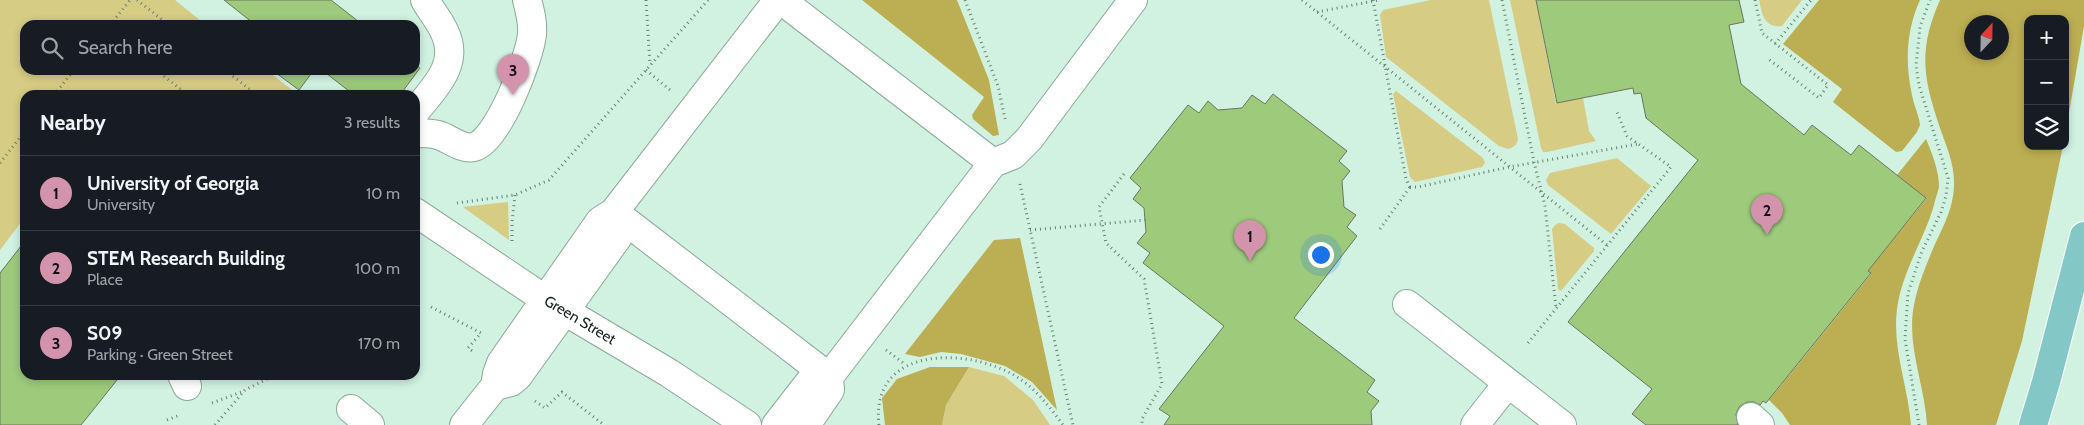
<!DOCTYPE html>
<html lang="en">
<head>
<meta charset="utf-8">
<style>
  :root { --surface:#171b24; --page:#242831; --text:#f1f3f6; --muted:#9ea1a6; --line:#363941; --accent:#d393ad }
  body { margin:0; font-family:Cabin,sans-serif; background:var(--page); color:var(--text) }
  .controls { position:absolute; right:15px; top:15px; display:grid; overflow:hidden; border-radius:10px; box-shadow:0 2px 8px #0003 }
  .controls button { width:45px; height:45px; display:grid; place-items:center; padding:0; border:0; border-bottom:1px solid var(--line); background:var(--surface); color:var(--text); font:25px sans-serif }
  .compass { position:absolute; left:1964px; top:15px; width:45px; height:45px; border-radius:50%; background:var(--surface); box-shadow:0 2px 8px #0003; rotate:22deg }
  .you { position:absolute; left:1320px; top:254px; width:18px; height:18px; margin:-12px; border:4px solid #fff; border-radius:50%; background:#1a73e8; box-shadow:0 0 0 8px #1a73e833 }
  .badge { display:grid; place-items:center; width:32px; height:32px; border-radius:50%; background:var(--accent); color:#111; font-size:16px; font-weight:700 }
  .pin { position:absolute; translate:-50% -41px; filter:drop-shadow(0 1px 2px #0008) }
  .pin::after { content:''; position:absolute; top:26px; width:18px; height:15px; background:inherit; clip-path:polygon(0 0,100% 0,50% 100%) }
  .list { margin:0; padding:0; list-style:none }
  h2 { display:flex; justify-content:space-between; align-items:center; height:65px; margin:0; padding:0 20px; font-size:21px }
  h2 small { font-size:16px; font-weight:400; color:var(--muted) }
  .list li { display:grid; grid-template-columns:32px 1fr auto; gap:15px; align-items:center; box-sizing:border-box; height:75px; padding:0 20px; border-top:1px solid var(--line) }
  .list b { display:block; font-size:19px; white-space:nowrap }
  .list p { margin:0; font-size:16px; white-space:nowrap; color:var(--muted) }
  .list em { font-size:16px; font-style:normal; color:var(--muted) }
  .icon { flex:none; width:28px; height:28px; fill:none; stroke:currentColor; stroke-width:2; stroke-linecap:round; stroke-linejoin:round }
  .map { position:relative; flex:none; width:2084px; height:425px; overflow:hidden }
  .search { position:absolute; background:var(--surface); box-shadow:0 2px 8px #0003; left:20px; top:20px; width:400px; height:55px; display:flex; align-items:center; gap:12px; box-sizing:border-box; padding:0 18px; border-radius:15px; color:var(--muted); font-size:19px }
  .panel { position:absolute; background:var(--surface); box-shadow:0 2px 8px #0003; left:20px; top:90px; width:400px; height:290px; border-radius:15px }
  .map>svg:first-child { display:block }
  .green { fill:#d7cc84 }
  .forest { fill:#bcae52; fill-rule:evenodd }
  .building { fill:#9eca7c; stroke:#69765f }
  .lines { fill:none; stroke-linecap:round; stroke-linejoin:round }
  .minor-casing { stroke:#8ba99a; stroke-width:30 }
  .major-casing { stroke:#fff; stroke-width:30 }
  .path { stroke:#6b8075; stroke-width:3; stroke-dasharray:1 4; stroke-linecap:butt }
  .minor { stroke:#fff; stroke-width:28 }
  .major { stroke:#84c7c7; stroke-width:28 }
  .labels { text-anchor:middle; stroke-width:5; stroke-linejoin:round; paint-order:stroke }
  .street-label { font-size:15px; fill:#121e18; stroke:#fff }
</style>
</head>
<body>
<div class="map">
<svg width="2084" height="425" viewBox="0 0 2084 425">
  <rect width="100%" height="100%" fill="#d1f1e1"/>
  <!-- green -->
  <path class="green" d="M0,0H175L206,25H25V70H266L299,95H25V217L0,250Z
    M1431,0H1489L1518,139C1517,145 1514,147 1508,149L1499,146L1386,57L1380,15L1383,10Z
    M1510,0H1536L1556,103L1583,98L1589,131L1596,141L1547,152H1543L1541,148Z
    M1759,0H1802L1782,26C1764,28 1762,14 1759,0Z
    M1396,91L1483,158L1485,163L1482,167L1415,182L1410,177L1393,94Z
    M1617,158L1651,186L1611,234L1548,185L1546,180L1550,173Z
    M508,202L509,240L463,207Z
    M1559,223L1565,224L1594,248V251L1561,291L1558,289L1552,229L1555,225Z
    M969,367L1004,376L1033,400L1050,425H942L946,405Z"/>
  <!-- forest -->
  <path class="forest" d="M862,0H957L989,80L999,135L993,136L973,119L972,115L984,97Z
    M1819,0H1920C1906,31 1905,63 1912,95C1914,106 1919,115 1920,125L1917,132L1902,151L1896,152L1833,102L1842,89L1783,44Z
    M1940,0H2084V26L2065,136V19H2028V146H2063L2022,341L1996,425H1927C1925,385 1906,345 1914,305C1918,284 1927,263 1935,244C1944,225 1953,208 1954,187C1955,165 1947,148 1940,128C1923,78 1918,50 1940,0ZM1972,22H2002V52H1972Z
    M1926,139C1932,153 1939,171 1939,187C1938,192 1935,199 1934,205C1924,240 1902,271 1897,309C1892,349 1908,386 1911,425H1790L1782,413L1769,400L1871,274L1868,271L1926,199L1897,175Z
    M1020,238L1057,410L1032,382L1005,366L961,354L941,352L920,357L905,354L994,240Z
    M930,367H969L946,405L942,425H885L882,398L897,379Z"/>
  <!-- building -->
  <path class="building" d="M224,0H331L363,25H252L253,23Z
    M1536,0H1739L1744,22L1729,25L1741,84L1804,135L1812,125L1851,155L1859,145L1926,198L1868,271L1871,273L1766,403L1763,401L1760,405L1754,402H1747L1739,407L1736,414L1738,425H1646L1632,414L1652,389L1568,322L1698,160L1646,118L1641,93L1634,94L1633,88L1557,103Z
    M415,64L420,68L400,95H354L322,70H415Z
    M272,70H314L299,90Z
    M1273,94L1347,151L1339,161L1350,171L1342,181L1344,207L1356,215L1347,227L1357,236L1294,318L1375,380L1367,392L1379,401L1371,411L1372,425H1164L1170,416L1159,409L1224,326L1143,263L1150,253L1137,243L1146,232L1144,208L1133,199L1141,188L1130,178L1188,105L1199,113L1208,101L1218,110L1242,108L1252,95L1265,104Z
    M25,241V375H121L81,425H0V273Z"/>
  <g class="lines">
    <defs>
      <path id="minor" d="M415,112C433,89 460,65 445,33C440,21 431,11 425,0
        M415,133C423,133 431,133 438,135C449,138 462,150 474,147C498,141 530,57 532,34C533,22 530,11 527,0
        M993,163L1013,155L1029,139L1133,0
        M415,212L546,300L669,373L747,425
        M614,212L829,377L830,390L806,425
        M1407,304L1562,425
        M182,375L187,386
        M495,386L511,382L518,376L618,237L614,212
        M351,409L370,425
        M1751,417L1760,425
        M464,425L495,386L497,374L501,363L600,221L614,212L778,0
        M776,425L811,380L829,377L993,163L781,0
        M1475,425L1508,383"/>
      <path id="major" d="M2033,425L2046,382L2084,236"/>
    </defs>
    <!-- minor casing -->
    <use href="#minor" class="minor-casing"/>
    <!-- major casing -->
    <use href="#major" class="major-casing"/>
    <!-- path -->
    <path class="path" d="M137,0L169,25
      M646,0L650,65
      M965,0L998,86L1005,119
      M1302,0L1607,245
      M1373,0L1406,179L1410,187
      M1502,0L1534,162L1545,206L1556,308
      M1755,0L1762,33L1828,85L1819,98L1767,58
      M1317,12L1379,0
      M110,25L130,0
      M1775,44L1811,0
      M156,70L188,95
      M225,70L257,95
      M646,70L670,90
      M54,95L74,70
      M0,163L25,131
      M1124,174L1099,207L1106,243L1144,279L1162,384L1142,419V425
      M1020,184L1073,425
      M1410,187H1418L1509,167L1638,144
      M457,203L515,195L549,180L708,0
      M1380,229L1410,187
      M1030,230L1146,220
      M512,241V222L515,195
      M431,307L481,333L468,348L474,352
      M1528,343L1671,167L1627,136L1616,110
      M886,350L906,365
      M535,401L545,408L562,392L604,425
      M212,403L244,391
      M167,420L180,415
      M215,425L245,390L275,375
      M879,425C870,347 963,347 1012,374C1034,386 1049,406 1063,425
      M1919,425L1905,339L1908,293L1922,251L1941,212L1946,196L1948,178L1919,85L1916,66L1920,27L1930,0"/>
    <!-- minor -->
    <use href="#minor" class="minor"/>
    <!-- major -->
    <use href="#major" class="major"/>
  </g>
  <g class="labels">
    <!-- street labels -->
    <g class="street-label">
      <text transform="translate(580 320) rotate(31)" y="5">Green Street</text>
    </g>
  </g>
</svg>
<div class="controls">
<button>+</button>
<button>−</button>
<button><svg class="icon" aria-label="layers" viewBox="0 0 24 24"><path d="M12 4l9 5-9 5-9-5zM3 14l9 5 9-5"/></svg></button>
</div>
<svg class="compass" viewBox="-18 -18 36 36"><path d="M0-13l5 13h-10z" fill="#e53935"/><path d="M0 13l5-13h-10z" fill="#9ea1a6"/></svg>
<div class="you"></div>
<div class="pin badge" style="left:1250px;top:261px">1</div>
<div class="pin badge" style="left:1767px;top:235px">2</div>
<div class="pin badge" style="left:513px;top:95px">3</div>
<div class="search"><svg class="icon" aria-label="search" viewBox="0 0 24 24"><circle cx="10" cy="10" r="6"/><path d="M15 15l6 6"/></svg>Search here</div>
<section class="panel">
<h2>Nearby<small>3 results</small></h2>
<ul class="list">
<li><span class="badge">1</span><div><b>University of Georgia</b><p>University</p></div><em>10 m</em></li>
<li><span class="badge">2</span><div><b>STEM Research Building</b><p>Place</p></div><em>100 m</em></li>
<li><span class="badge">3</span><div><b>S09</b><p>Parking · Green Street</p></div><em>170 m</em></li>
</ul>
</section>
</div>
</body>
</html>
